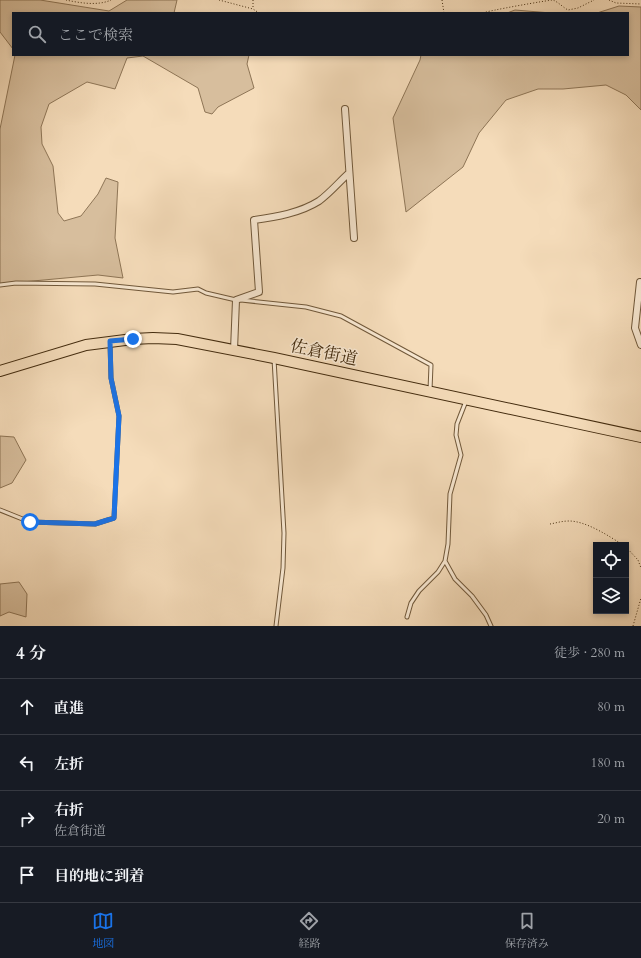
<!DOCTYPE html>
<html lang="ja">
<head>
<meta charset="utf-8">
<style>
  :root { --surface:#171b24; --page:#20242c; --text:#f1f3f6; --muted:#9ea1a6; --line:#363941; --accent:#1a73e8 }
  body { margin:0; font-family:Cardo,"Noto Serif JP",serif; background:var(--page); color:var(--text) }
  .controls { position:absolute; right:12px; bottom:12px; display:grid; overflow:hidden; border-radius:0px; box-shadow:0 2px 6px #0003 }
  .controls button { width:36px; height:36px; display:grid; place-items:center; padding:0; border:0; border-bottom:1px solid var(--line); background:var(--surface); color:var(--text); font:20px sans-serif }
  .stop { position:absolute; width:12px; height:12px; margin:-9px; border:3px solid #1a73e8; border-radius:50%; background:#fff }
  .stop.end { background:#1a73e8; border-color:#fff; box-shadow:0 1px 4px #0008 }
  .list { margin:0; padding:0; list-style:none }
  h2 { display:flex; justify-content:space-between; align-items:center; height:52px; margin:0; padding:0 16px; font-size:17px }
  h2 small { font-size:13px; font-weight:400; color:var(--muted) }
  .list li { display:grid; grid-template-columns:26px 1fr auto; gap:12px; align-items:center; box-sizing:border-box; height:56px; padding:0 16px; border-top:1px solid var(--line) }
  .list b { display:block; font-size:15px; white-space:nowrap }
  .list p { margin:0; font-size:13px; white-space:nowrap; color:var(--muted) }
  .list em { font-size:13px; font-style:normal; color:var(--muted) }
  .icon { flex:none; width:22px; height:22px; fill:none; stroke:currentColor; stroke-width:2; stroke-linecap:round; stroke-linejoin:round }
  .map { position:relative; flex:none; width:641px; height:626px; overflow:hidden }
  .search { position:absolute; background:var(--surface); box-shadow:0 2px 6px #0003; left:12px; right:12px; top:12px; height:44px; display:flex; align-items:center; gap:10px; box-sizing:border-box; padding:0 14px; border-radius:0px; color:var(--muted); font-size:15px }
  .sheet { height:276px; background:var(--surface) }
  nav { display:flex; justify-content:space-around; align-items:center; box-sizing:border-box; height:56px; border-top:1px solid var(--line); background:var(--surface); font-size:11px; color:var(--muted) }
  nav a { display:grid; justify-items:center; gap:2px }
  nav .on { color:var(--accent) }
  .map>svg:first-child { display:block }
  .green { fill:#d7be9d; stroke:#8e7556 }
  .lines { fill:none; stroke-linecap:round; stroke-linejoin:round }
  .lane-casing { stroke:#70583a; stroke-width:5 }
  .street-casing { stroke:#70583a; stroke-width:8 }
  .primary-casing { stroke:#442c0f; stroke-width:12 }
  .path { stroke:#442c0f; stroke-width:1; stroke-dasharray:1 2; stroke-linecap:butt }
  .lane { stroke:#f8e8d2; stroke-width:3 }
  .street { stroke:#f8e8d2; stroke-width:6 }
  .primary { stroke:#f5dcba; stroke-width:10 }
  .route { stroke:#1a73e8; stroke-width:5 }
  .labels { text-anchor:middle; stroke-width:3; stroke-linejoin:round; paint-order:stroke }
  .street-label { font-size:17px; fill:#442c0f; stroke:#f8e8d2 }
</style>
</head>
<body>
<div class="map">
<svg width="641" height="626" viewBox="0 0 641 626">
  <rect width="100%" height="100%" fill="#f5dcba"/>
  <filter id="stains"><feTurbulence type="fractalNoise" baseFrequency=".005" numOctaves="4"/><feColorMatrix values="0 0 0 0 .2 0 0 0 0 .09 0 0 0 0 .02 0 0 0 .5 -.17"/></filter>
  <radialGradient id="worn" r=".72"><stop offset=".6" stop-color="#630" stop-opacity="0"/><stop offset="1" stop-color="#630" stop-opacity=".3"/></radialGradient>
  <!-- green -->
  <path class="green" d="M0,0H40L109,11L127,0H177L174,13H13V49L0,32Z
    M619,6L641,7V110L626,95L606,85L563,89H538L506,100L479,133L463,167L406,212L393,118L420,60L421,55H628V13H597Z
    M515,10L551,13H507Z
    M15,55H249L247,64L254,88L218,107L212,114L205,112L198,88L143,56L127,58L115,89L87,82L49,104L41,127L42,144L53,166L58,213L64,221L81,216L98,194L106,178L118,182L115,238L123,278L98,275L0,284V129Z
    M0,436L14,437L26,460L12,483L0,488Z
    M19,582L27,594L26,617L9,612L0,616V584Z"/>
  <g class="lines">
    <defs>
      <path id="lane" d="M0,285L16,283L95,284L173,292L198,289L206,293L236,300
        M241,300L306,307L341,316L431,365L430,390
        M274,359L284,533L283,568L276,626
        M0,510L30,522L95,524L114,518L119,416L111,378L110,343
        M445,561L455,579L472,596L486,615L491,626
        M407,617L411,603L419,591L438,572L445,561L448,544L450,494L461,455L456,435L457,424L466,401"/>
      <path id="street" d="M345,109L354,238
        M640,282L635,328L641,345
        M234,350L236,300L259,292L254,220C276,217 300,213 319,201C330,193 339,182 349,173"/>
      <path id="primary" d="M0,371L86,345L133,339L153,338L177,339L274,358L641,437"/>
    </defs>
    <!-- lane casing -->
    <use href="#lane" class="lane-casing"/>
    <!-- street casing -->
    <use href="#street" class="street-casing"/>
    <!-- primary casing -->
    <use href="#primary" class="primary-casing"/>
    <!-- path -->
    <path class="path" d="M66,0C80,3 98,6 111,0
      M219,0L253,9L259,13
      M253,0V9
      M442,0L444,13
      M609,0L616,3L641,4
      M483,13C486,11 549,0 553,0C558,2 564,8 568,10L578,8L594,0
      M550,524C556,523 562,521 569,521C586,521 609,536 623,545
      M626,547L638,560L641,568
      M633,626L641,598"/>
    <!-- lane -->
    <use href="#lane" class="lane"/>
    <!-- street -->
    <use href="#street" class="street"/>
    <!-- primary -->
    <use href="#primary" class="primary"/>
  </g>
  <g class="lines">
    <!-- route -->
    <path class="route" d="M30,522L95,524L114,518L119,416L111,378L110,341L133,339"/>
  </g>
  <g class="labels">
    <!-- street labels -->
    <g class="street-label">
      <text transform="translate(324 352) rotate(12)" y="6">佐倉街道</text>
    </g>
  </g>
  <rect width="100%" height="100%" filter="url(#stains)"/>
  <rect width="100%" height="100%" fill="url(#worn)"/>
</svg>
<div class="controls">
<button><svg class="icon" aria-label="locate" viewBox="0 0 24 24"><circle cx="12" cy="12" r="6"/><path d="M12 2v4M12 18v4M2 12h4M18 12h4"/></svg></button>
<button><svg class="icon" aria-label="layers" viewBox="0 0 24 24"><path d="M12 4l9 5-9 5-9-5zM3 14l9 5 9-5"/></svg></button>
</div>
<div class="stop" style="left:30px;top:522px"></div>
<div class="stop end" style="left:133px;top:339px"></div>
<div class="search"><svg class="icon" aria-label="search" viewBox="0 0 24 24"><circle cx="10" cy="10" r="6"/><path d="M15 15l6 6"/></svg>ここで検索</div>
</div>
<section class="sheet">
<h2>4 分<small>徒歩 · 280 m</small></h2>
<ul class="list">
<li><svg class="icon" aria-label="ahead" viewBox="0 0 24 24"><path d="M12 20V5M6 11l6-6 6 6"/></svg><div><b>直進</b></div><em>80 m</em></li>
<li><svg class="icon" aria-label="left" viewBox="0 0 24 24"><path d="M17 20v-9H6M10 6l-5 5 5 5"/></svg><div><b>左折</b></div><em>180 m</em></li>
<li><svg class="icon" aria-label="right" viewBox="0 0 24 24"><path d="M7 20v-9h11M14 6l5 5-5 5"/></svg><div><b>右折</b><p>佐倉街道</p></div><em>20 m</em></li>
<li><svg class="icon" aria-label="arrive" viewBox="0 0 24 24"><path d="M6 21V4h12l-3 4 3 4H6"/></svg><div><b>目的地に到着</b></div></li>
</ul>
</section>
<nav>
<a class="on"><svg class="icon" aria-label="map" viewBox="0 0 24 24"><path d="M3 6l6-2 6 2 6-2v14l-6 2-6-2-6 2zM9 4v14M15 6v14"/></svg>地図</a>
<a><svg class="icon" aria-label="directions" viewBox="0 0 24 24"><path d="M12 3l9 9-9 9-9-9zM9 14v-3h6M13 9l2 2-2 2"/></svg>経路</a>
<a><svg class="icon" aria-label="saved" viewBox="0 0 24 24"><path d="M7 4h10v16l-5-4-5 4z"/></svg>保存済み</a>
</nav>
</body>
</html>
